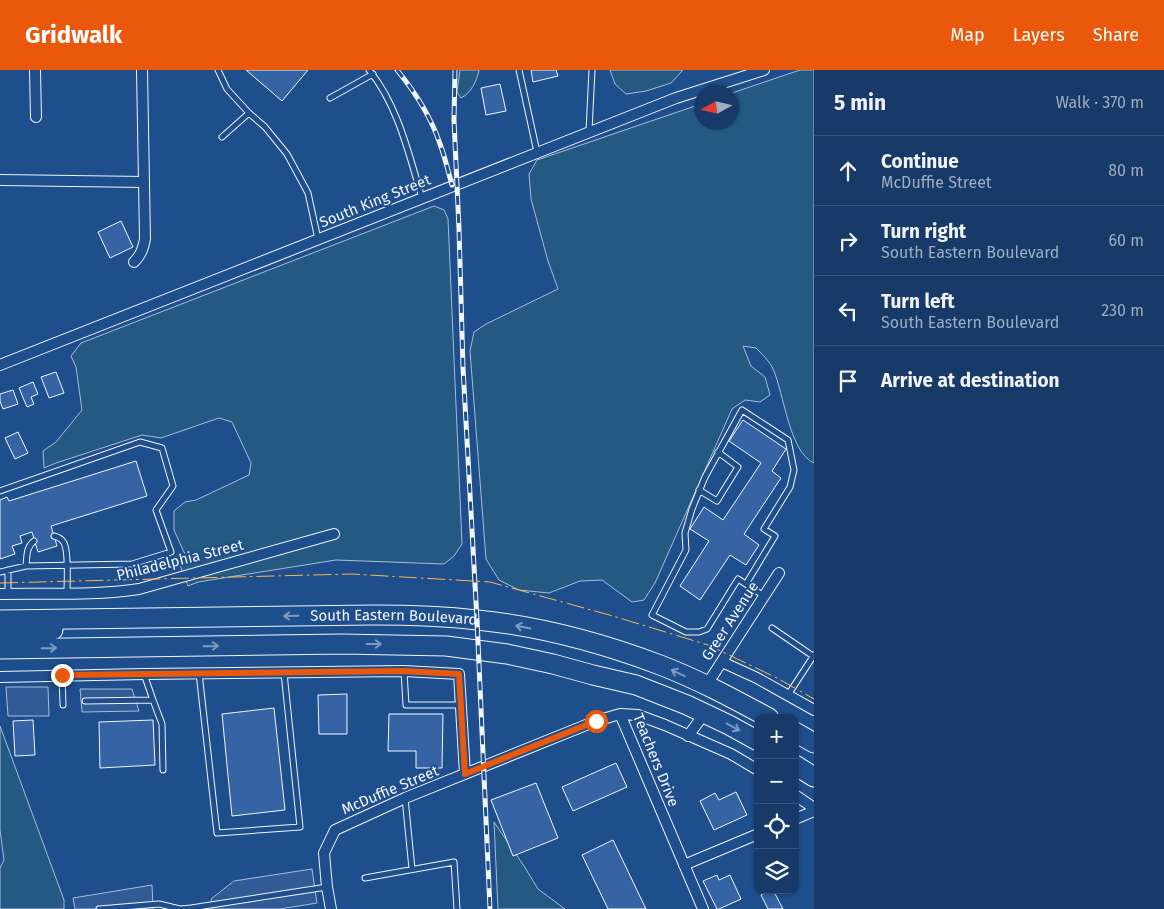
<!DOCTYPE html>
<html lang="en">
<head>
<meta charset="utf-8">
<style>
  :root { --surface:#173a69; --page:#244571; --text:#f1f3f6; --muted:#9eadc0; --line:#36547d; --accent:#ea580c }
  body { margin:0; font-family:"Fira Sans",sans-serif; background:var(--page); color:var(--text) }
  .controls { position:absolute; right:15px; bottom:15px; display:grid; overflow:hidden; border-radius:10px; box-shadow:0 1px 4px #0004 }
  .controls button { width:45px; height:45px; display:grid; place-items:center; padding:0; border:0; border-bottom:1px solid var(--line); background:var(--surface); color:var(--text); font:25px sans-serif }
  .compass { position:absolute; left:694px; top:15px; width:45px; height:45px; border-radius:50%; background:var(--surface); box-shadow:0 1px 4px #0004; rotate:262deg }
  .stop { position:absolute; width:15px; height:15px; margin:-11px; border:4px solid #ea580c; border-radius:50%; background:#fff }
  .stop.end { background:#ea580c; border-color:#fff; box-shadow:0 1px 5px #0008 }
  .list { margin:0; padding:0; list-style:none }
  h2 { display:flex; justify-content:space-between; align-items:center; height:65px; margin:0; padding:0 20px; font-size:21px }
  h2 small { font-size:16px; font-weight:400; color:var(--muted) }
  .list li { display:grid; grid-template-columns:32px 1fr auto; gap:15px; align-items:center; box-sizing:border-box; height:70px; padding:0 20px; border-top:1px solid var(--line) }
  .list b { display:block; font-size:19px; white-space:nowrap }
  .list p { margin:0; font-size:16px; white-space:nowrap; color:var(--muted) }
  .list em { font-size:16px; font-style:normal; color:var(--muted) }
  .icon { flex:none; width:28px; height:28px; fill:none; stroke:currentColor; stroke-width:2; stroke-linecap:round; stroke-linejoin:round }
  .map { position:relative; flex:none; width:814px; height:839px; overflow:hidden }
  header { display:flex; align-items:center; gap:30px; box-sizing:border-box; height:70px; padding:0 25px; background:var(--accent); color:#fff }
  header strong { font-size:24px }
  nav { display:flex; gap:28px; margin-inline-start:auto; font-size:18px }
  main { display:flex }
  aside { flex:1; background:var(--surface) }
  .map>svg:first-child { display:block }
  .green { fill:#245a82; stroke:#a8bbd7 }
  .parking { fill:#305b95; stroke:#a8bbd7 }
  .building { fill:#3563a3; stroke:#f2f6ff }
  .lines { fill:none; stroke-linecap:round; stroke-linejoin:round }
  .lane-casing { stroke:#f2f6ff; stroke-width:7 }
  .street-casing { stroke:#f2f6ff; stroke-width:12 }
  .highway-casing { stroke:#f2f6ff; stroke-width:21 }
  .lane { stroke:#1f4e8c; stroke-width:5 }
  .street { stroke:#1f4e8c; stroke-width:10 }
  .highway { stroke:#1f4e8c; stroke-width:19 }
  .rail-casing { stroke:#f2f6ff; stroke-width:5 }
  .rail { stroke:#1f4e8c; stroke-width:3; stroke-dasharray:9; stroke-linecap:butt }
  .power { stroke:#ffb74d; stroke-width:1; stroke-dasharray:18 4 2.5 4; stroke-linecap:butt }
  .oneway { stroke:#7e9ac0 }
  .route { stroke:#ea580c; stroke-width:6 }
  .labels { text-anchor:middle; stroke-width:4; stroke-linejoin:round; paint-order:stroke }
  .street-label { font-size:15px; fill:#f2f6ff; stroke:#1f4e8c }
</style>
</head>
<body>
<header>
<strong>Gridwalk</strong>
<nav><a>Map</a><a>Layers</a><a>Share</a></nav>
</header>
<main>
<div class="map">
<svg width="814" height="839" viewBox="0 0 814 839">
  <rect width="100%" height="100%" fill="#1f4e8c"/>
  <!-- green -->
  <path class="green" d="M460,0H479C477,11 471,23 461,28L457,22Z
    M610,0H682V1L671,13L646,21L626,24L615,14Z
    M800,0H814V393C789,382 784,323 773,299C770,292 762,284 756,278L743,276L751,296L765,307L770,325L760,332L745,330L732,339L655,513L644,530L632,532L602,510L580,511L549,523L519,520L499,510L486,489L470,281L474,262L486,254L558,219L548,191L531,129L529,104L537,90L701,34L702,52H732V23Z
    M434,136L444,140L448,149L462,474L454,486L444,494L336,490L198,512L188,516L180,495L187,489L174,460V441L185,432L196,430L249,405L251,393L232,352L219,348L161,368L142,365L56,393L44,398L43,381L56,372L82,340L76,297L71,286L81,273Z
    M0,656L64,830V839H0V798L4,790L0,760Z
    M494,752L524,796L538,819L565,839H498Z"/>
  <!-- parking -->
  <path class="parking" d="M6,617H48L49,646H8Z
    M80,619H132L139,641L82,642Z
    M312,799L317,833L280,839H212L211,829L234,811Z
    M152,815L153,839H75L73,828Z"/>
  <!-- building -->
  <path class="building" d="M246,0H308L282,31Z
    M531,0H556L558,6L533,12Z
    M500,14L506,41L486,45L481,18Z
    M121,151L133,177L110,188L98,162Z
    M56,302L64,323L49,328L41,307Z
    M33,312L38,324L31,327L34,334L27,337L19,318Z
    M13,320L18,334L3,339L0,331V324Z
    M743,350L786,379L772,401L781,408L744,464L759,475L746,495L730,485L700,530L680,516L709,471L690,459L704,437L723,450L761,393L729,371Z
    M18,362L28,383L15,389L5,368Z
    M136,391L147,426L51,456L57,476L38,482L32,462L20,466L22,473L12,476L15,484L0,489V430L7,427L9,431Z
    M347,624V664H319L318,625Z
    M274,638L285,740L232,746L222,644Z
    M389,644H443L442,698H416V681H388Z
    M33,650L35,685L15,686L13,651Z
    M153,650L155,695L100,698L99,652Z
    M616,693L627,717L573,741L562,717Z
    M536,713L558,768L513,786L491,730Z
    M736,722L747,745L714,760L700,731L715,723L719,730Z
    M613,770L646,839H608L582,785Z
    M717,805L719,810L730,805L741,829L719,839H717L703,811Z
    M770,820H773L783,839H768L761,825Z"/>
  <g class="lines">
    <defs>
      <path id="lane" d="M218,0L227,19L249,43L265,57L287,84L308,123L318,169
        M369,0C398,35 409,85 422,128
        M519,0L537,82
        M330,28L373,4
        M589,61L592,0
        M222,67L249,43
        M699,420L717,431L738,397L718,382
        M0,421L140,372L162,378L173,416L156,440L171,482L132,494L26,496L0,502
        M54,466C58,467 62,469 64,473C69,482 67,512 67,523
        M26,496C27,487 26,477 34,471
        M8,500V524
        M746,514L775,466L764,459L790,417L794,400L788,370L742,340L705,407L692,439L685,463L686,480L652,545L686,562H699L707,559L738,509L764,526
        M772,558L813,586
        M404,601L406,635H461
        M199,603L217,763L300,757L284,603
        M62,605L63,635
        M788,625L814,585
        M153,630L162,654L163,700
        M85,631L153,630L144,604
        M405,728L412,799
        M365,808L454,792L457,839
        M99,839L159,834L180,839L191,838L327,817"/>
      <path id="street" d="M35,0L36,47
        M0,110L144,112
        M134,192C141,185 143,179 145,169L142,0
        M0,295L676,28L764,0
        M0,524C46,523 94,526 139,519L334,464
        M722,592L757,608L814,640
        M0,607L144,604L404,601L459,604L465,704
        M706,616L779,503
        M620,644L703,839
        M688,666L705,643
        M795,725L814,738
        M795,749L814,741
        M684,795L758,764
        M331,839L327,817L324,783L335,760L405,728L596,651L620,644L638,645L665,655L731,684L758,700"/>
      <g id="highway">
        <path id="s1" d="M0,550L374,545C408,545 443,546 477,550C538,556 602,573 660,595C697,609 734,629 769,648"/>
        <path d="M0,564H24L53,560"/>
        <path d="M0,579L342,574L446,576L507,584L553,594L593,605L636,615L687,635L729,655L758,671"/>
        <path d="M795,662L814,673"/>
        <path d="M795,695L814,707"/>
      </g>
    </defs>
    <!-- lane casing -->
    <use href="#lane" class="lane-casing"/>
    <!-- street casing -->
    <use href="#street" class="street-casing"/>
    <!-- highway casing -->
    <use href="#highway" class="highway-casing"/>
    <!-- lane -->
    <use href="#lane" class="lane"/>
    <!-- street -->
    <use href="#street" class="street"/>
    <!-- highway -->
    <use href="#highway" class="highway"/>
    <defs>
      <path id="rail" d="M397,0C415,22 431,47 440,74C445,87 448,101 452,115
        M455,0L454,50L459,159L463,298L477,550L490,839"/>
    </defs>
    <!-- rail casing -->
    <use href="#rail" class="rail-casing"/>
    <!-- rail -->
    <use href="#rail" class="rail"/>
    <!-- power -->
    <path class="power" d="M0,513L351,504L490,512L613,546L708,575L777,608L814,629"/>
  </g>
  <!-- one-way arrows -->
  <defs><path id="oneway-shaft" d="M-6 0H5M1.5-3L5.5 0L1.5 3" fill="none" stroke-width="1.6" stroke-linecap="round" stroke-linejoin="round" transform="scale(1.25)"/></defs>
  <g class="oneway">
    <use href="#oneway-shaft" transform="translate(291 546) rotate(179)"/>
    <use href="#oneway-shaft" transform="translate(523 557) rotate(-169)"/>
    <use href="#oneway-shaft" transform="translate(374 574)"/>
    <use href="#oneway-shaft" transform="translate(211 576) rotate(-1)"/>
    <use href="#oneway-shaft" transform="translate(49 578) rotate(-1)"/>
    <use href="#oneway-shaft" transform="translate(678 603) rotate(-155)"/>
    <use href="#oneway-shaft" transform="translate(733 657) rotate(28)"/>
  </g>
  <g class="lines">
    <!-- route -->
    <path class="route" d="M62,605L404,601L459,604L465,704L596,651"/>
  </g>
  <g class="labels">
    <!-- street labels -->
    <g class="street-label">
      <text transform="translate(375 131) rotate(-22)" y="5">South King Street</text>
      <text transform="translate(180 490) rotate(-14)" y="5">Philadelphia Street</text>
      <text dy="5" stroke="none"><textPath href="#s1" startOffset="394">South Eastern Boulevard</textPath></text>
      <text transform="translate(730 551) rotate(-57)" y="5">Greer Avenue</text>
      <text transform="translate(656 690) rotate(68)" y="5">Teachers Drive</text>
      <text transform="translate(390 720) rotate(-23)" y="5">McDuffie Street</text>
    </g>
  </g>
</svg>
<div class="controls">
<button>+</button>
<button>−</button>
<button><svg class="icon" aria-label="locate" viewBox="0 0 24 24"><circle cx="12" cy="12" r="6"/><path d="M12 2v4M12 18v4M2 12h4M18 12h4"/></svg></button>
<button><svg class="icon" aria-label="layers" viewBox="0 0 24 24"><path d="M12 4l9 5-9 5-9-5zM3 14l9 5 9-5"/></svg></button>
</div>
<svg class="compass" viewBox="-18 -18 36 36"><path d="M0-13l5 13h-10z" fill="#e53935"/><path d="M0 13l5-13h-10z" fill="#9eadc0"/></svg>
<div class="stop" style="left:596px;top:651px"></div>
<div class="stop end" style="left:62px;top:605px"></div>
</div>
<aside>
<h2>5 min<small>Walk · 370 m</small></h2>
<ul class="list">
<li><svg class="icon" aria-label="ahead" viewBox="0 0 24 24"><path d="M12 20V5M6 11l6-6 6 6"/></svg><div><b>Continue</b><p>McDuffie Street</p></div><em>80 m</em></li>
<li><svg class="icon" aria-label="right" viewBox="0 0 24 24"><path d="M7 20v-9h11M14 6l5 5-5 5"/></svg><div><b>Turn right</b><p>South Eastern Boulevard</p></div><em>60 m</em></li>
<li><svg class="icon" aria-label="left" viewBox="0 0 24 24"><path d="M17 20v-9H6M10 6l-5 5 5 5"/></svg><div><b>Turn left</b><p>South Eastern Boulevard</p></div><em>230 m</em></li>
<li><svg class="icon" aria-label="arrive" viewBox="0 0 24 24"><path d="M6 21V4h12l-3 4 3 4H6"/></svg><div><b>Arrive at destination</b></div></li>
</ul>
</aside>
</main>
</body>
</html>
